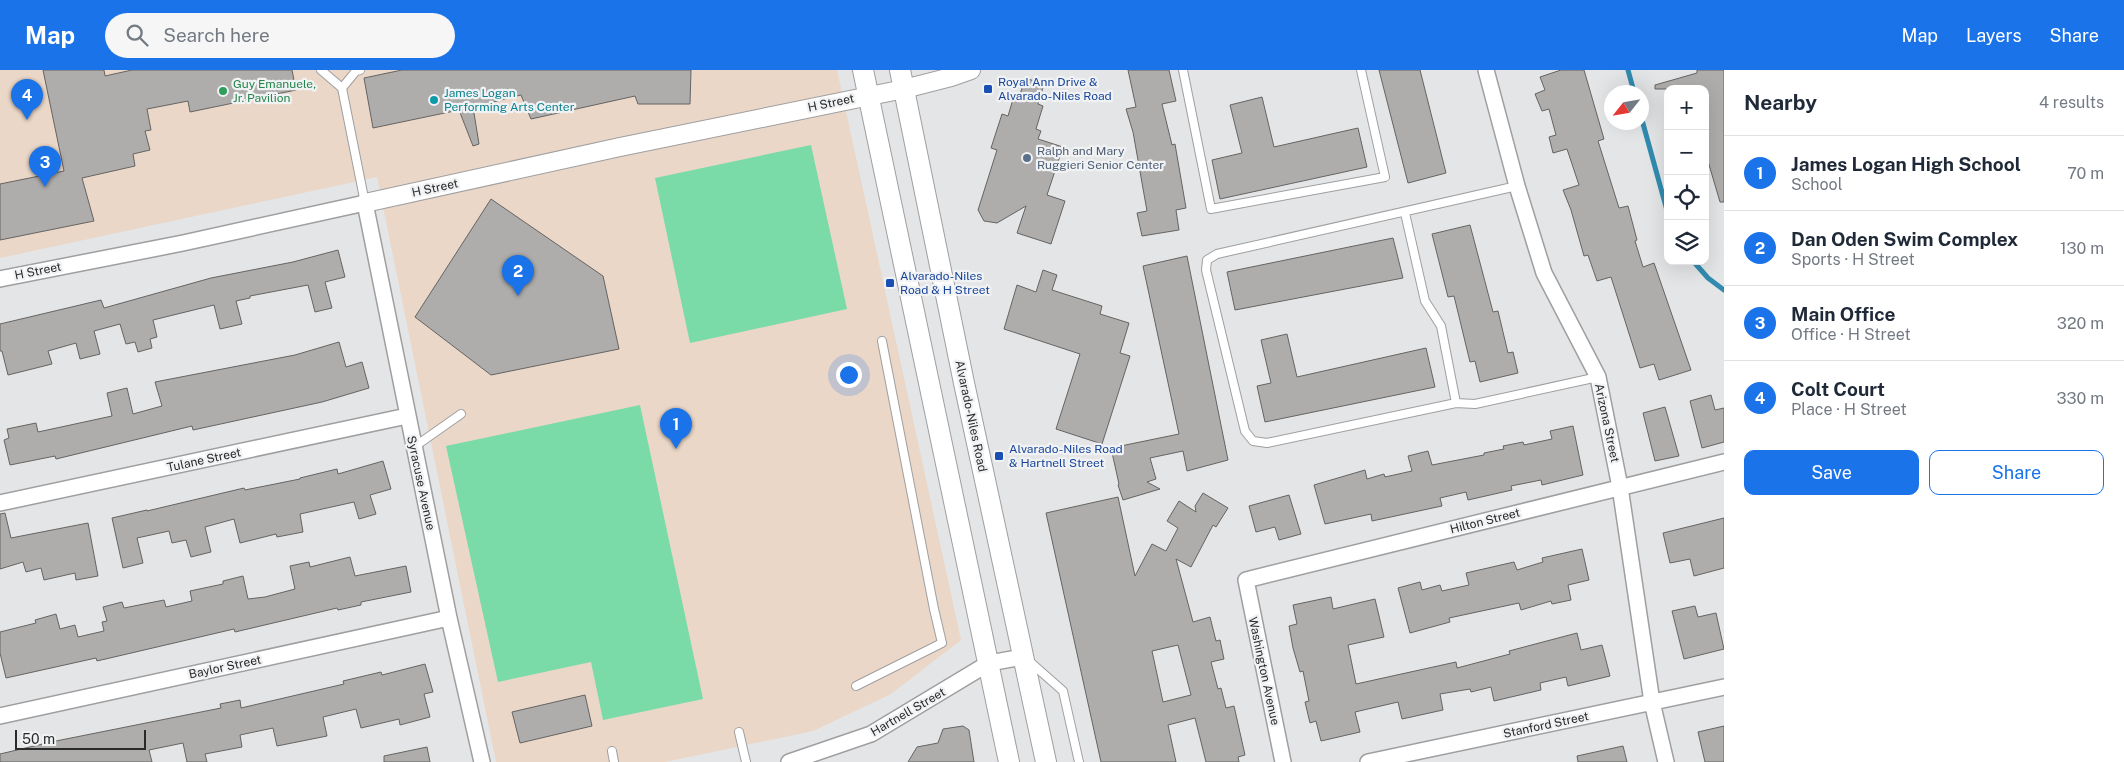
<!DOCTYPE html>
<html lang="en">
<head>
<meta charset="utf-8">
<style>
  :root { --surface:#fff; --page:#f6f6f7; --text:#1f2937; --muted:#747a83; --line:#e0e1e3; --accent:#1a73e8 }
  body { margin:0; font-family:"Public Sans",sans-serif; background:var(--page); color:var(--text) }
  .controls { position:absolute; right:15px; top:15px; display:grid; overflow:hidden; border-radius:10px; box-shadow:0 5px 20px #0002 }
  .controls button { width:45px; height:45px; display:grid; place-items:center; padding:0; border:0; border-bottom:1px solid var(--line); background:var(--surface); color:var(--text); font:25px sans-serif }
  .compass { position:absolute; left:1604px; top:15px; width:45px; height:45px; border-radius:50%; background:var(--surface); box-shadow:0 5px 20px #0002; rotate:239deg }
  .scale { position:absolute; left:15px; bottom:12px; width:131px; box-sizing:border-box; padding-left:5px; border:2px solid #292a2a; border-top:0; font-size:14px; line-height:18px; white-space:nowrap; color:#292a2a; -webkit-text-stroke:4px #f1f2f4; paint-order:stroke }
  .you { position:absolute; left:848px; top:304px; width:18px; height:18px; margin:-12px; border:4px solid #fff; border-radius:50%; background:#1a73e8; box-shadow:0 0 0 8px #1a73e833 }
  .badge { display:grid; place-items:center; width:32px; height:32px; border-radius:50%; background:var(--accent); color:#fff; font-size:16px; font-weight:700 }
  .pin { position:absolute; translate:-50% -41px; filter:drop-shadow(0 1px 2px #0008) }
  .pin::after { content:''; position:absolute; top:26px; width:18px; height:15px; background:inherit; clip-path:polygon(0 0,100% 0,50% 100%) }
  .list { margin:0; padding:0; list-style:none }
  h2 { display:flex; justify-content:space-between; align-items:center; height:65px; margin:0; padding:0 20px; font-size:21px }
  h2 small { font-size:16px; font-weight:400; color:var(--muted) }
  .list li { display:grid; grid-template-columns:32px 1fr auto; gap:15px; align-items:center; box-sizing:border-box; height:75px; padding:0 20px; border-top:1px solid var(--line) }
  .list b { display:block; font-size:19px; white-space:nowrap }
  .list p { margin:0; font-size:16px; white-space:nowrap; color:var(--muted) }
  .list em { font-size:16px; font-style:normal; color:var(--muted) }
  .actions { display:flex; gap:10px; padding:15px 20px }
  .actions a { flex:1; padding:11px 0; border:1px solid var(--accent); border-radius:10px; text-align:center; font-size:18px; color:var(--accent) }
  .actions .main { background:var(--accent); color:#fff }
  .icon { flex:none; width:28px; height:28px; fill:none; stroke:currentColor; stroke-width:2; stroke-linecap:round; stroke-linejoin:round }
  .map { position:relative; flex:none; width:1724px; height:692px; overflow:hidden }
  header { display:flex; align-items:center; gap:30px; box-sizing:border-box; height:70px; padding:0 25px; background:var(--accent); color:#fff }
  header strong { font-size:24px }
  nav { display:flex; gap:28px; margin-inline-start:auto; font-size:18px }
  .search { width:350px; height:45px; background:var(--page); display:flex; align-items:center; gap:12px; box-sizing:border-box; padding:0 18px; border-radius:28px; color:var(--muted); font-size:19px }
  main { display:flex }
  aside { flex:1; background:var(--surface) }
  .map>svg:first-child { display:block }
  .education { fill:#ead7c7 }
  .green { fill:#7adba9 }
  .lines { fill:none; stroke-linecap:round; stroke-linejoin:round }
  .stream { stroke:#318bae; stroke-width:5 }
  .building { fill:#aeadab; stroke:#656463; fill-rule:evenodd }
  .service-casing { stroke:#9f9fa1; stroke-width:10 }
  .minor-casing { stroke:#9f9fa1; stroke-width:18 }
  .tertiary-casing { stroke:#9f9fa1; stroke-width:20 }
  .secondary-casing { stroke:#9f9fa1; stroke-width:22 }
  .service { stroke:#fff; stroke-width:8 }
  .minor { stroke:#fff; stroke-width:15 }
  .tertiary { stroke:#fff; stroke-width:18 }
  .secondary { stroke:#fff; stroke-width:20 }
  .transit-dot { fill:#1a4fb4; stroke:#f1f2f4; stroke-width:2 }
  .leisure-dot { fill:#2e9e5b; stroke:#f1f2f4; stroke-width:2 }
  .culture-dot { fill:#0f9aa8; stroke:#f1f2f4; stroke-width:2 }
  .service-dot { fill:#5c6f8a; stroke:#f1f2f4; stroke-width:2 }
  .labels { text-anchor:middle; stroke-width:4.5; stroke-linejoin:round; paint-order:stroke }
  .transit-label { font-size:12px; fill:#164399; stroke:#f1f2f4; text-anchor:start }
  .leisure-label { font-size:12px; fill:#27864d; stroke:#f1f2f4; text-anchor:start }
  .culture-label { font-size:12px; fill:#0d838f; stroke:#f1f2f4; text-anchor:start }
  .street-label { font-size:12px; fill:#292a2a; stroke:#f1f2f4 }
  .service-label { font-size:12px; fill:#4e5e75; stroke:#f1f2f4; text-anchor:start }
</style>
</head>
<body>
<header>
<strong>Map</strong>
<div class="search"><svg class="icon" aria-label="search" viewBox="0 0 24 24"><circle cx="10" cy="10" r="6"/><path d="M15 15l6 6"/></svg>Search here</div>
<nav><a>Map</a><a>Layers</a><a>Share</a></nav>
</header>
<main>
<div class="map">
<svg width="1724" height="692" viewBox="0 0 1724 692">
  <rect width="100%" height="100%" fill="#e4e5e6"/>
  <!-- education -->
  <path class="education" d="M0,0H837L961,570L891,624L813,661L665,692H496L377,107L0,188Z"/>
  <!-- green -->
  <path class="green" d="M811,75L847,239L690,273L655,108Z
    M640,335L703,629L603,650L591,592L498,612L446,376Z"/>
  <g class="lines">
    <!-- stream -->
    <path class="stream" d="M1628,0L1634,22
      M1642,50L1668,144
      M1693,191L1708,208L1724,220"/>
  </g>
  <!-- building -->
  <path class="building" d="M43,0H104L105,6L132,0H292L296,20L190,42L188,31L147,39L151,60L145,61L150,80L133,84L135,96L82,108L94,151L0,170V114L64,101Z
    M402,0H691L690,34H638L635,26L531,49L521,25L473,37L479,74L473,76L459,40L373,58L364,8Z
    M1128,0H1169L1176,31L1162,34L1172,75L1175,74L1186,138L1176,140L1179,160L1142,166L1137,143L1147,141L1133,62L1126,39L1136,37Z
    M1379,0H1420L1446,103L1408,113Z
    M1561,0H1584L1604,69L1598,71L1619,138L1628,136L1637,170L1635,171L1643,197L1654,193L1691,300L1659,310L1654,294L1640,298L1611,207L1597,211L1588,185L1584,186L1571,140L1563,120L1579,115L1567,79L1553,83L1549,67L1556,65L1549,39L1542,41L1535,24L1545,20L1540,7Z
    M1697,0H1724V132H1720L1705,81V19H1655V15L1697,3Z
    M1025,8L1044,14L1038,34L1043,36L1036,59L1041,61L1038,69L1063,77L1047,125L1065,131L1051,174L1017,163L1026,136L997,153L984,151L978,140L997,80L991,78L1002,44L1008,46L1014,26L1019,28Z
    M1262,27L1274,77L1358,58L1367,97L1220,129L1212,90L1242,83L1230,35Z
    M491,129L603,206L619,279L491,305L415,247Z
    M1470,155L1493,242L1498,241L1508,283L1513,282L1518,303L1480,312L1475,291L1470,292L1454,226L1448,227L1432,164Z
    M1393,168L1403,208L1235,240L1227,202Z
    M338,180L345,207L325,212L332,238L315,242L308,215L250,226V228L236,231L242,254L220,259L214,235L153,250L157,267L150,269L152,278L138,282L135,272L126,274L120,254L94,261L100,284L80,289L76,273L48,281L52,294L8,305L2,281H0V254L101,230L104,238L211,208L293,192Z
    M1187,186L1228,390L1187,401L1183,381L1150,388L1156,409L1147,412L1160,419L1123,430L1118,415L1119,414L1111,378L1179,364L1143,196Z
    M1043,200L1057,205L1052,220L1102,236L1100,244L1129,253L1120,283L1130,286L1102,374L1056,359L1080,284L1004,259L1017,215L1036,222Z
    M1287,264L1297,307L1426,278L1435,317L1265,352L1257,316L1271,313L1261,270Z
    M339,272L346,297L362,292L369,318L322,332L193,360L192,356L56,389L55,386L10,395L4,370L9,368L7,359L36,353L38,362L112,346L107,323L127,318L133,344L162,336L155,312L295,285Z
    M1711,325L1715,340L1724,338V372L1702,378L1690,331Z
    M1665,337L1679,386L1655,391L1643,343Z
    M1573,356L1583,405L1542,415L1541,410L1511,416L1512,420L1468,430L1466,422L1440,428L1442,436L1372,451L1371,444L1325,454L1314,415L1365,400L1367,409L1384,404L1385,407L1412,401L1408,386L1428,381L1432,395L1484,385V383L1504,379L1503,376L1523,372L1524,375L1552,369L1550,361Z
    M383,391L391,419L370,425L376,444L359,449L354,432L300,444L303,462L277,467L276,464L240,473L234,449L205,457L211,482L191,487L186,470L172,473L169,461L137,468L143,493L123,498L112,448L147,440V441L244,418L245,420L300,409V408L337,399L338,404Z
    M1203,423L1228,438L1216,457L1213,455L1191,497L1176,489L1193,552L1210,547L1216,571L1220,570L1224,589L1211,592L1218,619L1221,618L1226,638L1234,636L1245,685L1238,687L1239,692H1206L1195,648L1168,655L1176,692H1101L1046,443L1118,427L1135,506L1152,474L1166,481L1178,458L1167,451L1179,431L1196,442L1195,436ZM1178,575L1191,625L1163,632L1152,581Z
    M1289,425L1301,464L1279,470L1275,457L1256,462L1249,436Z
    M5,443L11,468L88,453L98,506L76,510L75,503L44,510L41,498L26,502L23,492L0,499V444Z
    M1724,448V498L1694,506L1690,489L1670,493L1663,463Z
    M1582,479L1589,510L1568,515L1571,530L1552,534L1551,531L1521,540L1519,533L1449,548L1450,552L1410,563L1398,518L1420,512L1422,520L1440,515L1442,521L1469,515L1466,503L1514,492L1517,500L1543,492L1542,488Z
    M350,487L355,506L406,496L411,522L361,532V535L338,540L337,538L235,562L234,559L97,591L96,588L6,608L0,583V562L36,553L35,550L56,544L60,559L75,555L78,567L104,561L102,552L107,551L103,537L122,532L124,538L164,530L166,537L192,531L190,521L223,514V511L243,506L248,529L265,527L295,519L290,496L309,492L310,497Z
    M1331,527L1333,539L1375,529L1384,567L1348,575L1356,614L1456,592L1457,598L1510,584L1509,581L1577,563L1581,580L1602,575L1610,606L1568,616L1566,607L1540,613L1541,620L1494,631L1491,617L1471,622L1470,619L1440,624L1443,640L1402,649L1398,632L1355,642L1360,662L1321,671L1316,651L1310,653L1305,632L1309,631L1303,601L1300,602L1293,578L1289,556L1297,554L1293,535Z
    M1695,536L1698,547L1716,543L1724,579L1684,589L1672,541Z
    M425,594L433,622L424,624L430,647L400,655L399,649L361,658L356,639L323,647L327,666L277,676L273,658L240,665L242,677L205,684L207,692H187L183,673L149,680L152,692H0V684L51,672L221,638L220,634L240,630L241,638L344,614L343,611L381,602L382,605Z
    M585,625L592,656L520,673L512,642Z
    M963,656L969,660L974,692H908L917,677L938,673L943,659Z
    M1724,656V692H1705L1698,662Z
    M1623,676L1627,692H1578L1577,686Z
    M427,677L430,692H384V686Z"/>
  <g class="lines">
    <defs>
      <path id="service" d="M321,0L342,18L365,133
        M1183,0L1211,139L1385,107L1361,0
        M342,18L356,1L360,0
        M1517,116L1217,184L1207,190L1206,200L1245,361L1253,371L1267,373L1456,333L1475,334L1598,307
        M1405,143L1425,231L1441,256L1456,333
        M414,377L461,344
        M1029,591L1063,621L1079,692
        M856,616L942,573L934,539L882,271
        M739,662L746,692
        M612,681L614,692"/>
      <path id="minor" d="M1486,0L1517,116L1544,203L1598,307L1620,417L1652,632L1666,692
        M0,209L183,173L365,133L449,548L482,692
        M0,433L407,346
        M0,646L449,548
        M789,692L871,664L989,593L1023,587
        M1283,692L1246,510L1724,392
        M1368,692L1724,617"/>
      <path id="tertiary" d="M365,133L620,77L904,19L951,7L971,0"/>
      <path id="secondary" d="M863,0L1009,692
        M900,0L964,313L1046,692"/>
    </defs>
    <!-- service casing -->
    <use href="#service" class="service-casing"/>
    <!-- minor casing -->
    <use href="#minor" class="minor-casing"/>
    <!-- tertiary casing -->
    <use href="#tertiary" class="tertiary-casing"/>
    <!-- secondary casing -->
    <use href="#secondary" class="secondary-casing"/>
    <!-- service -->
    <use href="#service" class="service"/>
    <!-- minor -->
    <use href="#minor" class="minor"/>
    <!-- tertiary -->
    <use href="#tertiary" class="tertiary"/>
    <!-- secondary -->
    <use href="#secondary" class="secondary"/>
  </g>
  <!-- markers -->
  <g class="transit-dot">
    <rect x="983" y="14" width="10" height="10" rx="2.5"/>
    <rect x="885" y="208" width="10" height="10" rx="2.5"/>
    <rect x="994" y="381" width="10" height="10" rx="2.5"/>
  </g>
  <circle class="leisure-dot" cx="223" cy="21" r="5"/>
  <circle class="culture-dot" cx="434" cy="30" r="5"/>
  <circle class="service-dot" cx="1027" cy="88" r="5"/>
  <g class="labels">
    <!-- transit labels -->
    <g class="transit-label">
      <text x="998" y="16">Royal Ann Drive &amp;<tspan x="998" dy="14">Alvarado-Niles Road</tspan></text>
      <text x="900" y="210">Alvarado-Niles<tspan x="900" dy="14">Road &amp; H Street</tspan></text>
      <text x="1009" y="383">Alvarado-Niles Road<tspan x="1009" dy="14">&amp; Hartnell Street</tspan></text>
    </g>
    <!-- leisure labels -->
    <g class="leisure-label">
      <text x="233" y="18">Guy Emanuele,<tspan x="233" dy="14">Jr. Pavilion</tspan></text>
    </g>
    <!-- culture labels -->
    <g class="culture-label">
      <text x="444" y="27">James Logan<tspan x="444" dy="14">Performing Arts Center</tspan></text>
    </g>
    <!-- street labels -->
    <g class="street-label">
      <text transform="translate(831 33) rotate(-12)" y="4">H Street</text>
      <text transform="translate(435 118) rotate(-12)" y="4">H Street</text>
      <text transform="translate(38 201) rotate(-11)" y="4">H Street</text>
      <text transform="translate(971 346) rotate(78)" y="4">Alvarado-Niles Road</text>
      <text transform="translate(1607 353) rotate(78)" y="4">Arizona Street</text>
      <text transform="translate(204 390) rotate(-12)" y="4">Tulane Street</text>
      <text transform="translate(421 413) rotate(78)" y="4">Syracuse Avenue</text>
      <text transform="translate(1485 451) rotate(-14)" y="4">Hilton Street</text>
      <text transform="translate(225 597) rotate(-12)" y="4">Baylor Street</text>
      <text transform="translate(1264 601) rotate(78)" y="4">Washington Avenue</text>
      <text transform="translate(908 642) rotate(-30)" y="4">Hartnell Street</text>
      <text transform="translate(1546 655) rotate(-12)" y="4">Stanford Street</text>
    </g>
    <!-- service labels -->
    <g class="service-label">
      <text x="1037" y="85">Ralph and Mary<tspan x="1037" dy="14">Ruggieri Senior Center</tspan></text>
    </g>
  </g>
</svg>
<div class="controls">
<button>+</button>
<button>−</button>
<button><svg class="icon" aria-label="locate" viewBox="0 0 24 24"><circle cx="12" cy="12" r="6"/><path d="M12 2v4M12 18v4M2 12h4M18 12h4"/></svg></button>
<button><svg class="icon" aria-label="layers" viewBox="0 0 24 24"><path d="M12 4l9 5-9 5-9-5zM3 14l9 5 9-5"/></svg></button>
</div>
<svg class="compass" viewBox="-18 -18 36 36"><path d="M0-13l5 13h-10z" fill="#e53935"/><path d="M0 13l5-13h-10z" fill="#747a83"/></svg>
<div class="scale">50 m</div>
<div class="you"></div>
<div class="pin badge" style="left:676px;top:379px">1</div>
<div class="pin badge" style="left:518px;top:226px">2</div>
<div class="pin badge" style="left:45px;top:117px">3</div>
<div class="pin badge" style="left:27px;top:50px">4</div>
</div>
<aside>
<h2>Nearby<small>4 results</small></h2>
<ul class="list">
<li><span class="badge">1</span><div><b>James Logan High School</b><p>School</p></div><em>70 m</em></li>
<li><span class="badge">2</span><div><b>Dan Oden Swim Complex</b><p>Sports · H Street</p></div><em>130 m</em></li>
<li><span class="badge">3</span><div><b>Main Office</b><p>Office · H Street</p></div><em>320 m</em></li>
<li><span class="badge">4</span><div><b>Colt Court</b><p>Place · H Street</p></div><em>330 m</em></li>
</ul>
<div class="actions"><a class="main">Save</a><a>Share</a></div>
</aside>
</main>
</body>
</html>
